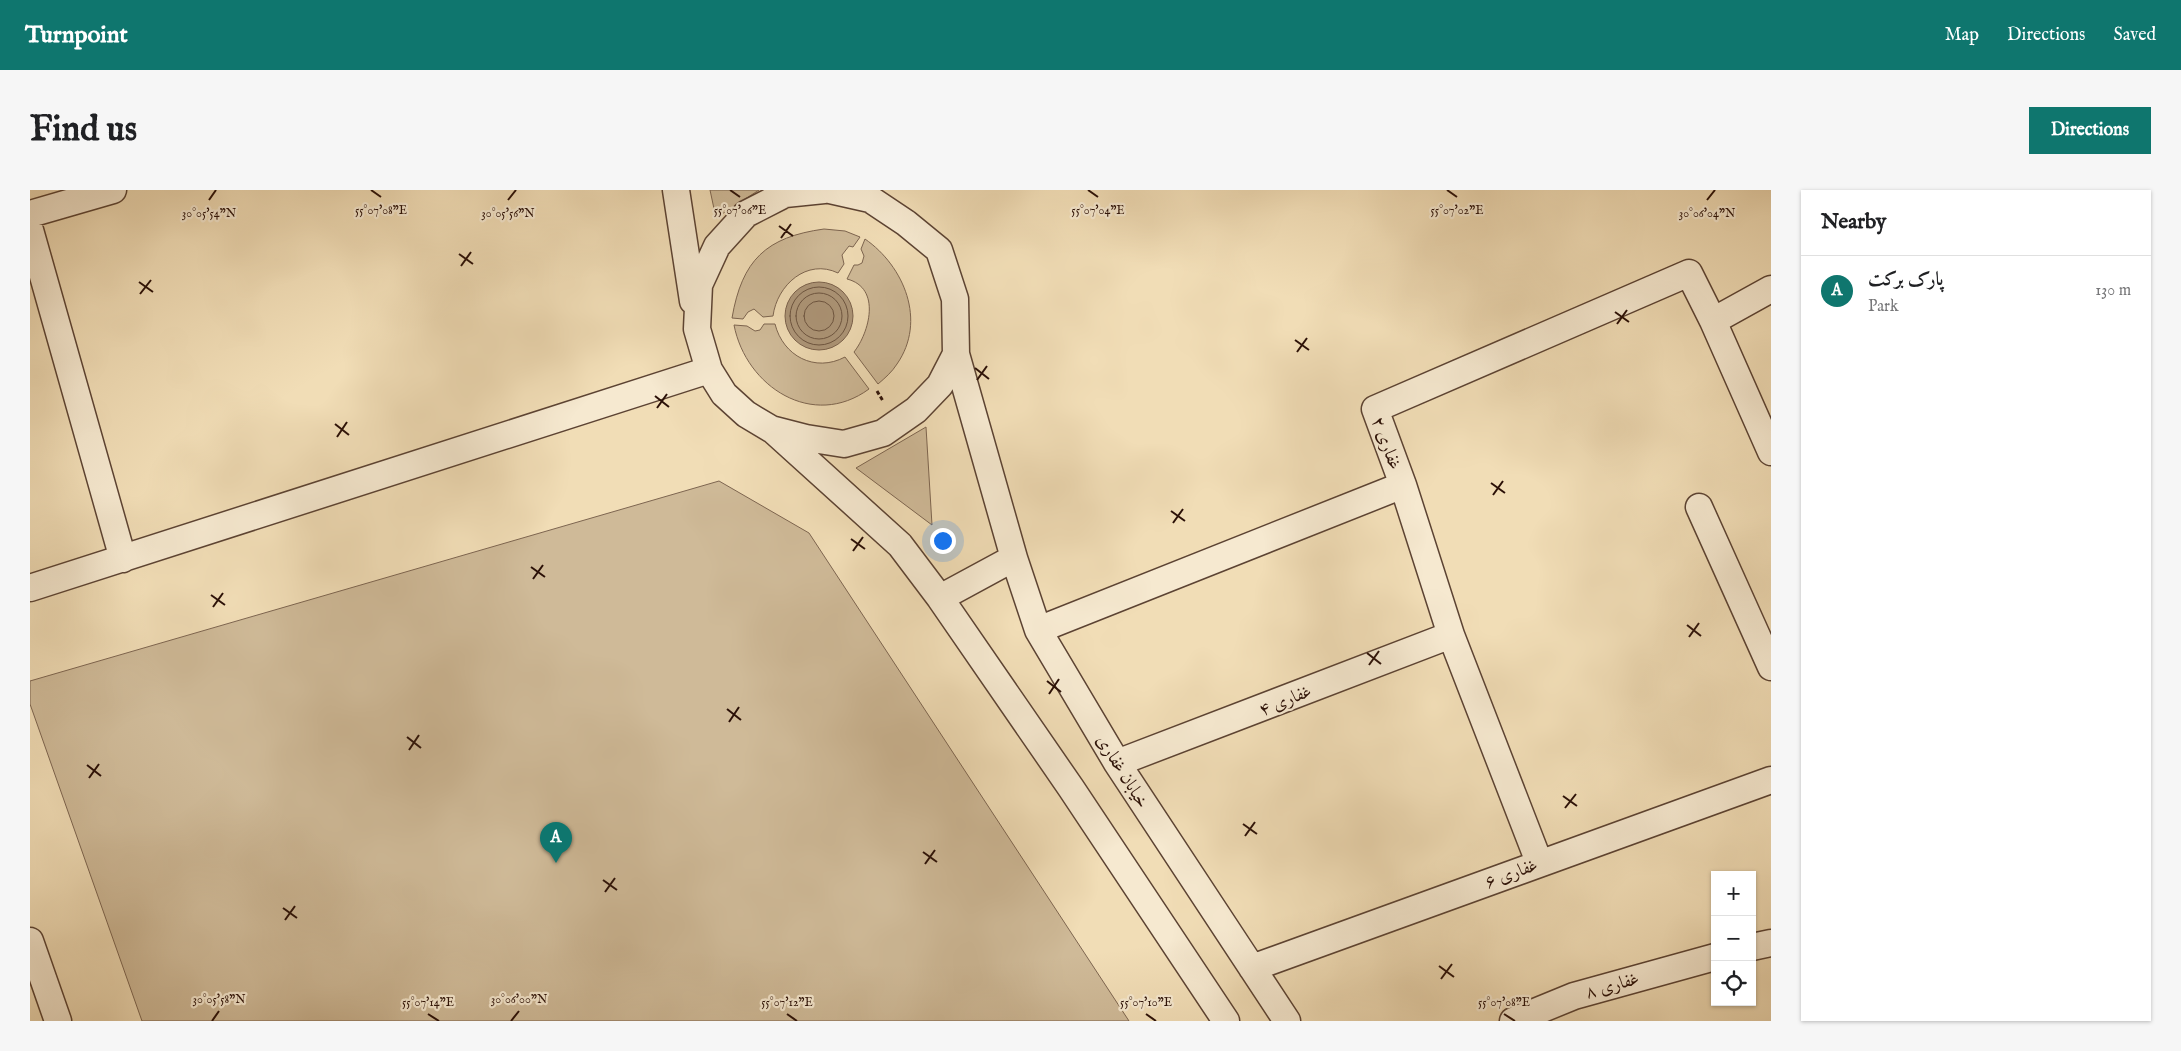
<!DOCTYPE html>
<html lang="en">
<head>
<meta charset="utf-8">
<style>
  :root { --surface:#fff; --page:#f6f6f6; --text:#202124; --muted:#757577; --line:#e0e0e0; --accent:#0f766e }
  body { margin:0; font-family:"IM FELL English",Amiri,serif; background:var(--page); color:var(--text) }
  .controls { position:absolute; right:15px; bottom:15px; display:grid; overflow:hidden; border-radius:0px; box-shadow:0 1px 4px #0004 }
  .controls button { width:45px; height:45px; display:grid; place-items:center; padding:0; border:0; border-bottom:1px solid var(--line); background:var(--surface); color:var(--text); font:25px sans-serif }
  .you { position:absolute; left:912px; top:350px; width:18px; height:18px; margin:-12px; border:4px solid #fff; border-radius:50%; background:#1a73e8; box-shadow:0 0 0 8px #1a73e833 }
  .badge { display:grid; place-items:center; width:32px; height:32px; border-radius:50%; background:var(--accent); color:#fff; font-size:16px; font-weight:700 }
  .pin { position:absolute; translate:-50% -41px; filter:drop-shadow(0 1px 2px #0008) }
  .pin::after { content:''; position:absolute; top:26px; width:18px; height:15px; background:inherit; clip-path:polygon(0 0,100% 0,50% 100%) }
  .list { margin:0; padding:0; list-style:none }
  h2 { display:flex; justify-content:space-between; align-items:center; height:65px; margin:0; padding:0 20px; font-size:21px }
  h2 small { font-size:16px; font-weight:400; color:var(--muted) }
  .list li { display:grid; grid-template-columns:32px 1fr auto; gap:15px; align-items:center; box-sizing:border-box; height:70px; padding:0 20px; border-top:1px solid var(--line) }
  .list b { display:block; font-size:19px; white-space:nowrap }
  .list p { margin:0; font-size:16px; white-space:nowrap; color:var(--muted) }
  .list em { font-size:16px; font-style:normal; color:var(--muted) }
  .icon { flex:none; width:28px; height:28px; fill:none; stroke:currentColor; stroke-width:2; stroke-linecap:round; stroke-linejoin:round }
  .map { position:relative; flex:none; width:1741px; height:831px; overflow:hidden; border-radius:0px }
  header { display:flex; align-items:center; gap:30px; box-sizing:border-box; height:70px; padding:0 25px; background:var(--accent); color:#fff }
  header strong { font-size:24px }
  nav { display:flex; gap:28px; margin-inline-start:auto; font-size:18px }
  .intro { display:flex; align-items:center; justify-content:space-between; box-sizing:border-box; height:120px; padding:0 30px }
  h1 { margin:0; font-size:35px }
  .button { padding:12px 22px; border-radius:0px; background:var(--accent); color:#fff; font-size:18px; font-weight:700 }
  main { display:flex; gap:30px; padding:0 30px }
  aside { flex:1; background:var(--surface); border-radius:0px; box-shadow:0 1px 4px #0004 }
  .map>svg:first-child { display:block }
  .green { fill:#cfba98; stroke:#7d6550 }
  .water { fill:#ae977a; stroke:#7a614c }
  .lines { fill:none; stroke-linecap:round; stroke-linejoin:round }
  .shore { stroke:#6c5440; stroke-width:1 }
  .minor-casing { stroke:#5c4333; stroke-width:29 }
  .path { stroke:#2b1007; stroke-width:3; stroke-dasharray:4 2.5; stroke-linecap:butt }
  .minor { stroke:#f6e9d0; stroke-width:26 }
  .ticks { fill:none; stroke:#2b1007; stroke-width:2 }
  .labels { text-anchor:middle; stroke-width:4.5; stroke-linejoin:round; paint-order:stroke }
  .street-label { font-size:18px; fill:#2b1007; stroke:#f6e9d0 }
  .ticks-label { font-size:12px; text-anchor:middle; fill:#2b1007; stroke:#f6e9d0; stroke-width:4.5; stroke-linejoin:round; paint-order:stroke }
</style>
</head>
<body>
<header>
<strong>Turnpoint</strong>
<nav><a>Map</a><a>Directions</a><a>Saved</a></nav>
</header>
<div class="intro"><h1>Find us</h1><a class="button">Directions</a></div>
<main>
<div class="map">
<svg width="1741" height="831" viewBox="0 0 1741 831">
  <rect width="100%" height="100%" fill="#f1ddb6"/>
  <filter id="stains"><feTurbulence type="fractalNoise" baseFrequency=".004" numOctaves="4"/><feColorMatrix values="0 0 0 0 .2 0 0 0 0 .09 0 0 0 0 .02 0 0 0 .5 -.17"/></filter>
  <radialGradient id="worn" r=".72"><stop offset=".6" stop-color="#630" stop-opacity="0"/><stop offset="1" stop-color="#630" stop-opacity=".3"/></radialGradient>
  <!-- green -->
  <path class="green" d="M680,0H729L686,28Z
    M794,39L815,41L830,47L823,57L819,56L812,65L814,74L808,83C777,68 747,95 743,126L733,127L724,119L718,122L713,129L702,128C712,70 736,47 794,39Z
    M835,49C874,76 897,131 867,174C862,182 855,188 848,194L824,162C839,143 852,98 817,89L824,75H828L832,73L834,66L831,59Z
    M734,134H745C753,166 785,183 815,167L839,199C783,240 716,197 704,135L717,136L725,141L730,140Z
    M896,237L902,335L826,278Z
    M689,291L779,343L1099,831H112L0,514V491Z"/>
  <!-- water -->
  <path class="water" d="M755 126a34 34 0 1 1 68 0a34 34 0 1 1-68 0Z"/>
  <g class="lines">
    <!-- shore -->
    <path class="shore" d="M760 126a29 29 0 1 1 58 0a29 29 0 1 1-58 0Z
      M766 126a23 23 0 1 1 46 0a23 23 0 1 1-46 0Z
      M774 126a15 15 0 1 1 30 0a15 15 0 1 1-30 0Z"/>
    <defs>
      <path id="minor" d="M646,0L663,111
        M794,0L755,4L716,24L687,56L669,95L667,139L679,180L694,204L716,224L741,239L776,248L814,254L853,243L886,220L910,195L926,164L925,109L909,60L876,33L840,9L800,0
        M0,24L83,0
        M0,40L93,369
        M1683,131L1741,99
        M926,164L984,368L1008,440L1087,573L1257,831
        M744,241L870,355L910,408L1041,598L1196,831
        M1373,295L1421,445L1509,672
        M1669,317L1741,477
        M0,398L679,180
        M910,408L984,368
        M1008,440L1373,295L1345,219L1659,83L1683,131L1741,262
        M1087,573L1421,445
        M0,751L28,831
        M1722,757L1741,753
        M1222,778L1741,590
        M1483,831L1544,806L1685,767"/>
    </defs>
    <!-- minor casing -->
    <use href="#minor" class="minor-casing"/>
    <!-- path -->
    <path class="path" d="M847,201L853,211"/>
    <!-- minor -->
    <use href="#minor" class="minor"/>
  </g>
  <!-- ticks -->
  <path class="ticks" d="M341,0L351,7M700,0L710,7M1058,0L1068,7M1417,0L1427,7M179,10L186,0M478,10L486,0M1677,10L1685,0M749,36L763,46M751,48L761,34M429,64L443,74M431,76L441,62M109,92L123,102M110,104L121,90M1585,122L1599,132M1587,134L1597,120M1265,150L1279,160M1267,162L1277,148M945,178L959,189M947,190L957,176M625,206L639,217M627,218L637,204M305,234L319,245M307,247L317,232M1461,293L1475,303M1463,305L1473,291M1141,321L1155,331M1143,333L1153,319M821,349L835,359M823,361L833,347M501,377L515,387M503,389L513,375M181,405L195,415M183,417L193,403M1657,435L1671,446M1659,447L1669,433M1337,463L1351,474M1339,475L1349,461M1017,491L1031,502M1019,504L1029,489M697,519L711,530M699,532L709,517M377,547L391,558M379,560L389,545M57,575L71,586M59,588L69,574M1533,606L1547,616M1535,618L1546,604M1213,634L1227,644M1215,646L1225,632M893,662L907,672M895,674L905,660M573,690L587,700M575,702L585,688M253,718L267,728M255,730L265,716M1409,776L1424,787M1411,789L1422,774M398,824L409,831M757,824L767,831M1116,824L1126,831M1474,824L1485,831M182,831L189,821M481,831L489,821"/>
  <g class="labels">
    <!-- street labels -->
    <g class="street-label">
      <text transform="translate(1357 253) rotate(70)" y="6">غفاری ۲</text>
      <text transform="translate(1255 510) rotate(-22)" y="6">غفاری ۴</text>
      <text transform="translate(1093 581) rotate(58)" y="6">خیابان غفاری</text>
      <text transform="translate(1481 683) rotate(-20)" y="6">غفاری ۶</text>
      <text transform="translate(1582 795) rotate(-16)" y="6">غفاری ۸</text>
    </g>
  </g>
  <g class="ticks-label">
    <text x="710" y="24">55°07'06"E</text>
    <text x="1068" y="24">55°07'04"E</text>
    <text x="1427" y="24">55°07'02"E</text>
    <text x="351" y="24">55°07'08"E</text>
    <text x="179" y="27">30°05'54"N</text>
    <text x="478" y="27">30°05'56"N</text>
    <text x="1677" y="27">30°06'04"N</text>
    <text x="189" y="813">30°05'58"N</text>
    <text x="489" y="813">30°06'00"N</text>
    <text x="398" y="816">55°07'14"E</text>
    <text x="757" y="816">55°07'12"E</text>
    <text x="1116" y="816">55°07'10"E</text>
    <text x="1474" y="816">55°07'08"E</text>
  </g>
  <rect width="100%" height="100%" filter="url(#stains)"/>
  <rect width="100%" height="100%" fill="url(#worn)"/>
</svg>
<div class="controls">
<button>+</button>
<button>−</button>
<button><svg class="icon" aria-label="locate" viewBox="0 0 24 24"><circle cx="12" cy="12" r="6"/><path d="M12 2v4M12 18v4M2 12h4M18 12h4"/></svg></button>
</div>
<div class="you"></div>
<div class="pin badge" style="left:526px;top:673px">A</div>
</div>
<aside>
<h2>Nearby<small></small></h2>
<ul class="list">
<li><span class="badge">A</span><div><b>پارک برکت</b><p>Park</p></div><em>130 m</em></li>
</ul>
</aside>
</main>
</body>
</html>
